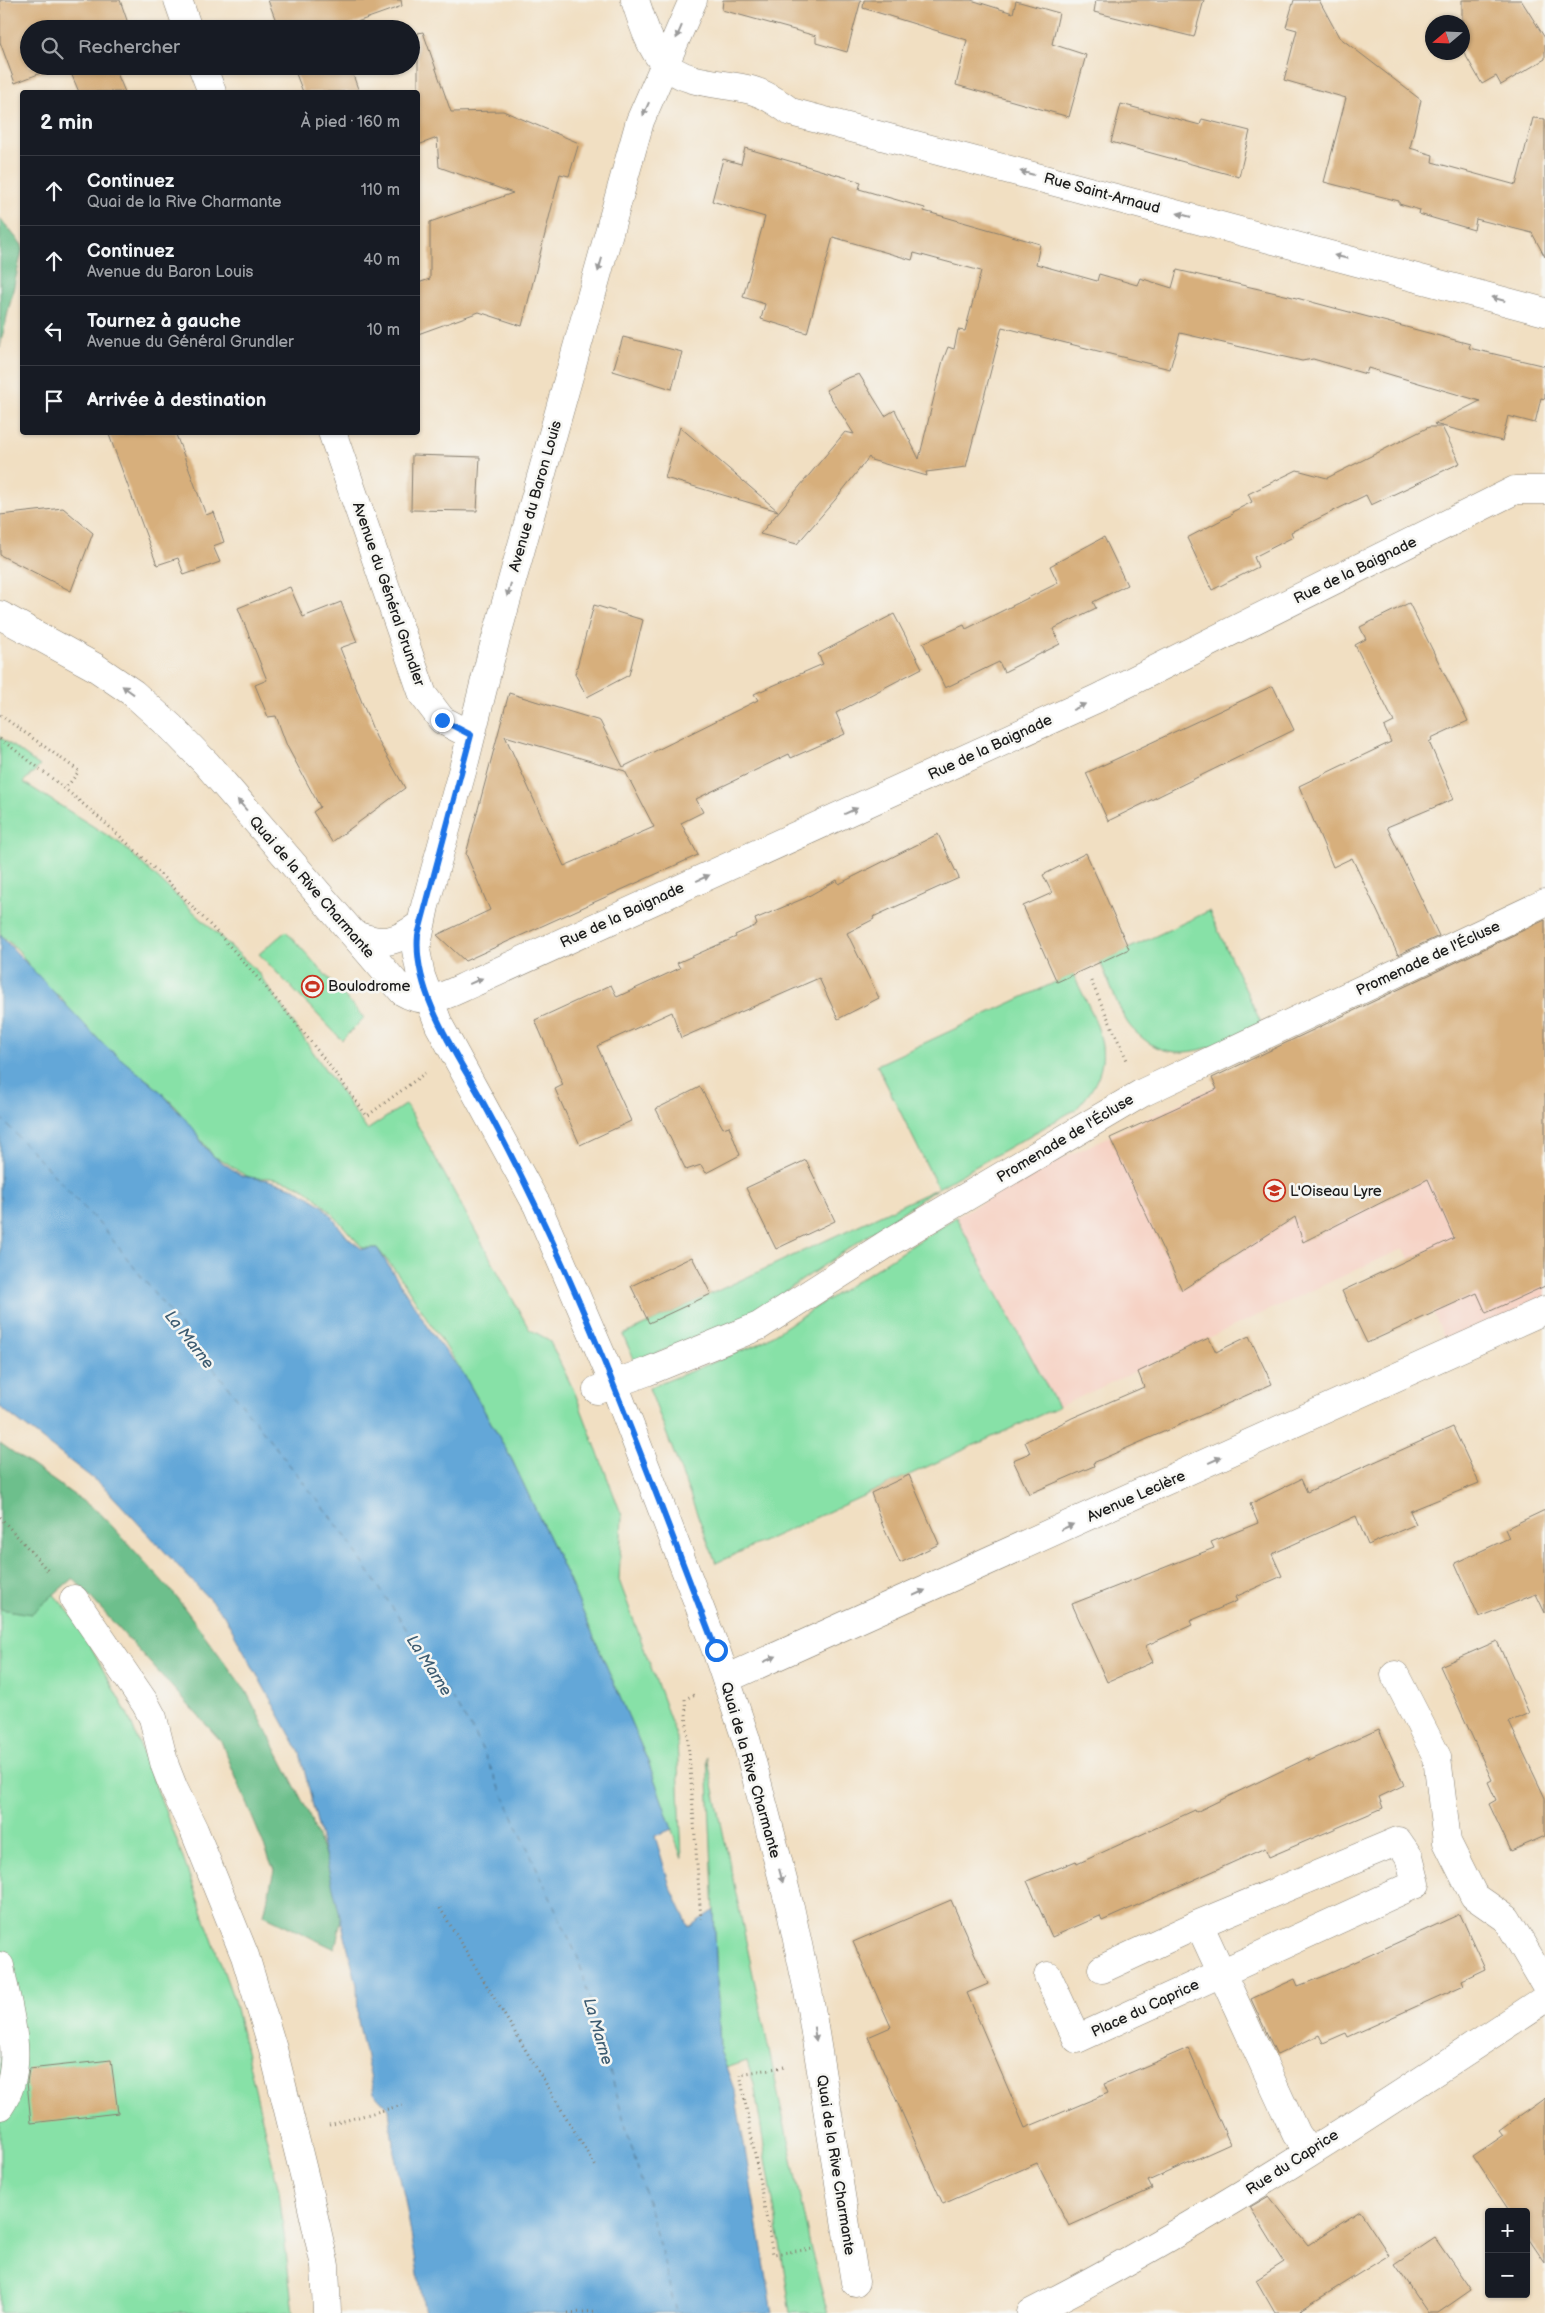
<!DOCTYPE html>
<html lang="fr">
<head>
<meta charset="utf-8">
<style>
  :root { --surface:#171b24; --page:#242831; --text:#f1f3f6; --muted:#9ea1a6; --line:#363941 }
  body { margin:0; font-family:"Balsamiq Sans",sans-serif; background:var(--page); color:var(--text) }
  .controls { position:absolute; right:15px; bottom:15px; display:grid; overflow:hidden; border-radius:5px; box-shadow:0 1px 4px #0004 }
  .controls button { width:45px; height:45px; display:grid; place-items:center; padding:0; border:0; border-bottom:1px solid var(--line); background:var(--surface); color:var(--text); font:25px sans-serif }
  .compass { position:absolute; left:1425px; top:15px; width:45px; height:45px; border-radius:50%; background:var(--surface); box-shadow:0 1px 4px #0004; rotate:251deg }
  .stop { position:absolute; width:15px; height:15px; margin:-11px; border:4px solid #1a73e8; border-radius:50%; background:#fff }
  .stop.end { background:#1a73e8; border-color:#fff; box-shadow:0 1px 5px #0008 }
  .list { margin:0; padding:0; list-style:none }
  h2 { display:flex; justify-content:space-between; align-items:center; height:65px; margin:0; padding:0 20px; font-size:21px }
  h2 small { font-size:16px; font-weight:400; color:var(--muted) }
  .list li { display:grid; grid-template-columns:32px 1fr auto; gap:15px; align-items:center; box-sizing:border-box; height:70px; padding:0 20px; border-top:1px solid var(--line) }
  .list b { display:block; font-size:19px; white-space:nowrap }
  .list p { margin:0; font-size:16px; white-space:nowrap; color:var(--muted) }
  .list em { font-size:16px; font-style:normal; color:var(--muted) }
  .icon { flex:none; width:28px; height:28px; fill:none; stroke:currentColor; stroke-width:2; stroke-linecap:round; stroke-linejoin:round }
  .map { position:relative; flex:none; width:1545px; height:2313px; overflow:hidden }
  .search { position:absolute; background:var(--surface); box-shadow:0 1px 4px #0004; left:20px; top:20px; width:400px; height:55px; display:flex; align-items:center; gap:12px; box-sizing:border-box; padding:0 18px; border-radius:28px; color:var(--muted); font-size:19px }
  .panel { position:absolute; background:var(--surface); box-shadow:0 1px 4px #0004; left:20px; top:90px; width:400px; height:345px; border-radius:5px }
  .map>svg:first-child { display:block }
  .built { fill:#f6d2c4 }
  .green { fill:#87e1a7; stroke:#527e62 }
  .forest { fill:#6dbf8c; stroke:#446e54 }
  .water { fill:#64a7d8; stroke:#40627a }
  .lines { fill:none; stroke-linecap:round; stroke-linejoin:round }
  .ferry { stroke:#3c5b71; stroke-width:1; stroke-dasharray:6 5; stroke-linecap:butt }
  .building { fill:#d7af7c; fill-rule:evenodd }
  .minor-casing { stroke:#867e6f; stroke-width:29 }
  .path { stroke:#867e6f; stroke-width:3; stroke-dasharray:1 4; stroke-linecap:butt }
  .minor { stroke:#fff; stroke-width:28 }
  .oneway { fill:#999 }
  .route { stroke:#1a73e8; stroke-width:6 }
  .labels { text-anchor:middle; stroke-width:5; stroke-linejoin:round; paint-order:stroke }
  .street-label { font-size:15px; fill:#1c1c1c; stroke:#f6f6f2 }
  .poi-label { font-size:15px; fill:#1c1c1c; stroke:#f6f6f2; text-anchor:start }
  .water-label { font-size:16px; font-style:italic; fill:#3c5b71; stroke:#f6f6f2 }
</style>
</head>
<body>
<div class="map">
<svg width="1545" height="2313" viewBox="0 0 1545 2313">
  <rect width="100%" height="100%" fill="#f6f6f2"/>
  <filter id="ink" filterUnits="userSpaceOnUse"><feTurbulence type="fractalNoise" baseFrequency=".02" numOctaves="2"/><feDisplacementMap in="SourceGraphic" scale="10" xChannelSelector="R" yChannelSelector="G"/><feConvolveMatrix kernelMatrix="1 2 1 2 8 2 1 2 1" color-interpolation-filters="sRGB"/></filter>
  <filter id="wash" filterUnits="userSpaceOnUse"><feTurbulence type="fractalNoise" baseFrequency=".0096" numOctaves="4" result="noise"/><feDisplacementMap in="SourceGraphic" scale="20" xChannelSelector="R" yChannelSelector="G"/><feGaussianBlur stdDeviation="1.12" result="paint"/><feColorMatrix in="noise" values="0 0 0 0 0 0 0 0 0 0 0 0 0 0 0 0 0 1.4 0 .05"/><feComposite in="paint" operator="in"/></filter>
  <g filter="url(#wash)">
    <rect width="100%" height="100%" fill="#f1dfc2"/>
    <!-- built -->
    <path class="built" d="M1545,930V1302L1449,1348L1404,1248L1058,1407L956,1217L1051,1164Z"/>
    <!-- green -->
    <path class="green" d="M0,737L40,766L23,782L121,844L257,971L367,1130L406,1104L529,1329L549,1340L575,1393L622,1516L619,1580L677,1738L682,1859L649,1764L569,1580L512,1460L463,1373L398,1274L377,1248H363C344,1229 318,1191 292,1183C285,1181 277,1179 270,1178C261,1177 257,1180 247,1176C235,1171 227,1160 214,1157L175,1106L151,1083L111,1052L67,1008L62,998L43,985L18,950L0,934Z
      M1209,911L1262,1025C1227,1040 1185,1066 1149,1043C1141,1037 1132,1030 1127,1022C1116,1003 1109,981 1100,962Z
      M286,931L364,1018L342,1040L259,954Z
      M1073,974C1098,1026 1123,1060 1076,1109L938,1188L749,1316L635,1362L623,1335L938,1188L877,1065Z
      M956,1217L1058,1407L716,1563L649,1388L759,1344Z
      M0,1532L75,1619L128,1715L175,1836L234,2000L279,2191L293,2313H0Z
      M707,1756L811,2250L828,2313H791L754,2084L747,2061L726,2068L720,2050Z"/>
    <!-- forest -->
    <path class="forest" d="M0,218L22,245V251L0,347Z
      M0,1443L101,1514L174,1594L246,1691L308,1812L344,1904L335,1949L264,1915L274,1870L221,1741L73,1578L31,1614L0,1609Z"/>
    <!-- water -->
    <path class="water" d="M0,935L102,1043L160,1091L194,1129L204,1146L213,1156L242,1176L268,1180L295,1188L323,1206L349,1239L362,1249L377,1248L436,1339L463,1373L512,1460L569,1580L649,1764L672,1829L655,1836L670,1886L689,1927L714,1910L720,2050L735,2092L773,2313H425L405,2200L394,2153L389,2109L374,2093L358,2021L357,1985L300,1753L224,1615L105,1488L0,1407Z"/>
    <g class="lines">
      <!-- ferry -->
      <path class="ferry" d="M0,1117L104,1229L344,1534L475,1734L578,1958L661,2251L676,2313"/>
    </g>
    <g id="blocks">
      <!-- building -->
      <path class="building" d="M0,0H120L130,29H29V66H59L15,83L0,42Z
        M268,0H401L402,6L337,29H279Z
        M723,0H861L847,52L816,43V36L722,10Z
        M864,0H971L1013,13L1016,1L1059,13L1052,44L1086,55L1069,117L956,85L967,40L863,8Z
        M1096,0H1204L1194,37L1094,12Z
        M1294,0H1319L1339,37L1421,100L1410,148L1433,155L1432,162L1516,185L1533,118L1545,119V257L1532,233L1476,219L1474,230L1419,214L1420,210L1399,204V201L1324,182L1346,98L1284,80L1297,30L1286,27Z
        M1462,0H1521L1545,38V59L1501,85L1496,76L1482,84L1462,49Z
        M423,32L451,112L503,111L579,143L569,176L560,174L522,326L479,312L418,334V283L430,279V222L513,193L439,167L437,138L418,145V33Z
        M68,66H114L125,92H79Z
        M293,66H350L359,92H303Z
        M1121,104L1200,125L1202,119L1250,131L1239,177L1111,142Z
        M745,148L861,182L859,189L925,208L924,211L1040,244L1036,264L1097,281L1099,274L1137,285L1140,278L1172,288L1177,270L1289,296L1470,344L1469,348L1545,366V399L1541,398L1535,423L1508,416L1502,441L1434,424L1480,401L1368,368L1366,374L1313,359L1302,361L1180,333L1170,369L1002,327L966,467L926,472L927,476L871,460L869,457L835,500L797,544L760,534L845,432L854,434L826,390L845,379L859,374L885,416L895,410L919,459L943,360L948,347L954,349L958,330L965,331L981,271L914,253L912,260L833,237L807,333L761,319L765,304L743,297L765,217L712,201L723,159L741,164Z
        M623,337L682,352L672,389L613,371Z
        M680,427L778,511L665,478Z
        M1429,427H1442L1460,463L1371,505L1366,495L1291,532L1293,537L1254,557L1258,567L1212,590L1187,538L1233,514L1232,512L1252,502L1248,494L1297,470L1327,478Z
        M108,432H175L206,515L214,512L224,542L213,546L220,562L184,575L178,558L157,565Z
        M412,455L480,457L477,511L411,510Z
        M63,508L93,533L71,591L0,555V515Z
        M1104,537L1127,585L1093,602L1096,608L1053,629L1060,644L1004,672L999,662L945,688L923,643L964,625L966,629L1058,583L1050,566Z
        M290,587L303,617L341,602L357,642L340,648L376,737L405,788L332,842L313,812L320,807L287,746L276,716L268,717L255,685L267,680L238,608Z
        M1409,603L1468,721L1431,738L1432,740L1429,742L1454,799L1387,827L1439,936L1398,955L1352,858L1333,867L1299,786L1391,742L1384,727L1394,722L1355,645L1366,639L1360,627Z
        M594,605L643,620L629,675L587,697L575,674Z
        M894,614L922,668L836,713L845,734L791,758L789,754L696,799L703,812L681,823L698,855L465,961L437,935L490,910L466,854L509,693L600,721L623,767L758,700L754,694L823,664L818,654ZM505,736L625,771L654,827L564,866Z
        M1273,686L1294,730L1108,821L1086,773Z
        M938,834L959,878L873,917L874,919L847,933L879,998L838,1019L819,978L681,1038L672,1012L597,1046L631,1121L580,1145L555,1089L563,1085L535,1020L611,985L617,997L680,968L677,963L736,937L735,935L757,925L755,919L805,898L837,880L839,884Z
        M1086,853L1129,949L1057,982L1023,906L1052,893L1043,875Z
        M1545,920V1286L1486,1313L1477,1293L1367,1343L1342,1291L1454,1238L1428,1179L1303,1242L1295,1217L1182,1290L1110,1138L1217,1089L1212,1078Z
        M700,1087L723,1128L729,1126L740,1155L706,1173L701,1165L686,1170L656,1109Z
        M806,1160L835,1221L776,1249L746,1188Z
        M692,1257L711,1294L649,1323L631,1286Z
        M1249,1336L1272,1384L1093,1463L1094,1466L1029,1494L1013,1460L1030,1453L1025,1442L1072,1418L1144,1387L1138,1372L1195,1344L1209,1338L1216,1352Z
        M1453,1427L1479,1483L1410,1511L1416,1524L1368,1545L1356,1516L1272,1554L1282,1576L1235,1597L1237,1601L1190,1621L1192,1625L1145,1646L1153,1662L1107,1682L1072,1604L1214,1548L1211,1542L1258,1523L1250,1504L1301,1479L1307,1492Z
        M909,1475L939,1544L900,1563L882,1524L871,1493Z
        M1545,1510V1613L1536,1594L1479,1617L1455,1563L1509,1538L1505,1529Z
        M1497,1641L1529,1713L1509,1722L1545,1798V1836L1511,1851L1489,1804L1496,1800L1488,1782L1492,1780L1440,1666Z
        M1379,1729L1404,1785L1379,1797L1383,1808L1269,1857L1265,1848L1102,1921L1100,1916L1052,1937L1027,1881L1076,1861L1077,1864L1195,1810L1196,1812L1308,1758L1309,1761Z
        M951,1900L988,1984L967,1993L1025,2128L1108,2093L1104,2084L1188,2048L1230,2144L1148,2181L1152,2189L1069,2226L1037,2163L943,2204L868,2037L891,2027L853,1942Z
        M1460,1914L1485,1969L1462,1980L1464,1985L1348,2037L1346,2033L1323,2043L1319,2035L1277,2055L1251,1999L1295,1979L1298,1986L1322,1977Z
        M111,2060L118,2113L31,2123L27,2082L29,2069Z
        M1545,2098V2263L1526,2235V2212H1510L1473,2156L1504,2135L1500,2130Z
        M1269,2196L1308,2245L1360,2211L1389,2255L1296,2313H1275L1256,2280L1284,2262L1250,2207Z
        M1435,2238L1471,2290L1438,2313H1428L1395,2265Z"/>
    </g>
  </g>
  <g filter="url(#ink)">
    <use href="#blocks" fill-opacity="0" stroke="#867e6f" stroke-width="1"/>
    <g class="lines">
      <defs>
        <path id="minor" d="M178,0L188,29
          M635,0C642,21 649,46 664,63C686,86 723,82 751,90C766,94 779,103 791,112L1545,312
          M693,0L640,121L490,660L465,761L425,906L416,950L421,976L439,1025L537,1205L614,1384L716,1650L746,1739L790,1907L809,1996L855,2282
          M202,66L212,92
          M332,432L423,695L442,720L471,735
          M0,615L95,667L133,693L171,727L206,763L403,992C430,1008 449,993 475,982L1096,699L1515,490H1545
          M353,934C384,946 395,943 421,924
          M597,1390L646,1372L759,1326L890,1242L1142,1093L1545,903
          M74,1599L145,1703L153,1718L165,1766L174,1789L194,1830L245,1956L273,2049L310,2199L325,2266L327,2313
          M1395,1675L1437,1757L1447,1842L1474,1896L1507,1919L1545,1984
          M726,1679L1545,1310
          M1199,1924L1296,2134L1308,2151
          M0,1966C8,2012 28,2065 0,2106
          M1048,1976L1077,2039L1416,1884L1409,1857L1398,1841L1199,1924L1102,1969
          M1031,2313C1210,2221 1378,2110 1545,1999"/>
      </defs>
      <!-- minor casing -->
      <use href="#minor" class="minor-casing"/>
      <!-- path -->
      <path class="path" d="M0,715L79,771L66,788
        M0,739C143,842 264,974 367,1116L425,1073
        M1091,981L1127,1060
        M0,1517L50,1573
        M694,1695L685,1699L701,1919
        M440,1908L596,2167
        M784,2067L740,2074L773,2254L813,2249
        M329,2125L406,2104
        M568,2313L598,2311"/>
      <!-- minor -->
      <use href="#minor" class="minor"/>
    </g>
    <!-- one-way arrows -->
    <defs><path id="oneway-solid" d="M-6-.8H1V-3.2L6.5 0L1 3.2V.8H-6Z" transform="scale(1.25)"/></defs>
    <g class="oneway">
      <use href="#oneway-solid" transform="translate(679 32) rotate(113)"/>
      <use href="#oneway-solid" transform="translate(646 109) rotate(114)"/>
      <use href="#oneway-solid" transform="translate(1027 173) rotate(-165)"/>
      <use href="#oneway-solid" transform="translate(1184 215) rotate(-165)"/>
      <use href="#oneway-solid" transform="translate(1341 257) rotate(-166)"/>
      <use href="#oneway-solid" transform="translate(600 265) rotate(106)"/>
      <use href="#oneway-solid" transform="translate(1498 299) rotate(-165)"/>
      <use href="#oneway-solid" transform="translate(509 590) rotate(106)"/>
      <use href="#oneway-solid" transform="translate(128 690) rotate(-144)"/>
      <use href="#oneway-solid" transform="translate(1079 707) rotate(-25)"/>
      <use href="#oneway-solid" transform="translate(242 805) rotate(-131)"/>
      <use href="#oneway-solid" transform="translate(851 811) rotate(-24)"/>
      <use href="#oneway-solid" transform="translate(703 878) rotate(-24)"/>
      <use href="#oneway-solid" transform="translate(476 981) rotate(-24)"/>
      <use href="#oneway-solid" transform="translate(1215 1460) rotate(-24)"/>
      <use href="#oneway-solid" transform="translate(1067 1527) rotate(-24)"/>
      <use href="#oneway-solid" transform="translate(919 1593) rotate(-24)"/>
      <use href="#oneway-solid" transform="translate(770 1659) rotate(-24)"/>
      <use href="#oneway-solid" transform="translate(781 1876) rotate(75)"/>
      <use href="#oneway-solid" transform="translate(815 2034) rotate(81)"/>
    </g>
  </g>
  <g class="lines" filter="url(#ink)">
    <!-- route -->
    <path class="route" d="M442,720L471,735L418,935C413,989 452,1048 478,1093C576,1270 643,1461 716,1650"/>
  </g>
  <!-- icons -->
  <defs>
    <symbol id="stadium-ring" viewBox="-11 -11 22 22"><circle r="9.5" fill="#f6f6f2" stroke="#c8321e" stroke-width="1.5"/><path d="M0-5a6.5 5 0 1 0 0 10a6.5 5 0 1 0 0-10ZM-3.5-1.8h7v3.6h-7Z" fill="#c8321e"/></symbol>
    <symbol id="school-ring" viewBox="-11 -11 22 22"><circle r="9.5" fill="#f6f6f2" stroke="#c8321e" stroke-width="1.5"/><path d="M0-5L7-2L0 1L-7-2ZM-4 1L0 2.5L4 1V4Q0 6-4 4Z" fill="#c8321e"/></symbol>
  </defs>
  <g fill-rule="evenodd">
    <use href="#stadium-ring" x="300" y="974" width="25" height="25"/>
    <use href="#school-ring" x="1262" y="1178" width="25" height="25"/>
  </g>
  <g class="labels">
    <!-- street labels -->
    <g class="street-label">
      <text transform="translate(1102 193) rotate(15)" y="5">Rue Saint-Arnaud</text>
      <text transform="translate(535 496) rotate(-74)" y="5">Avenue du Baron Louis</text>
      <text transform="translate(1355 570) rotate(-26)" y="5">Rue de la Baignade</text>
      <text transform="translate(389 594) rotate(71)" y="5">Avenue du Général Grundler</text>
      <text transform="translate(990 747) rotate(-25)" y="5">Rue de la Baignade</text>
      <text transform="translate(312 887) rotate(49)" y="5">Quai de la Rive Charmante</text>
      <text transform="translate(622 915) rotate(-25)" y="5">Rue de la Baignade</text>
      <text transform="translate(1428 958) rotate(-25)" y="5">Promenade de l'Écluse</text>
      <text transform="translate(1065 1138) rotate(-31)" y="5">Promenade de l'Écluse</text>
      <text transform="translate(1136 1496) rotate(-24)" y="5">Avenue Leclère</text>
      <text transform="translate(751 1770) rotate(74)" y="5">Quai de la Rive Charmante</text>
      <text transform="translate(1145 2008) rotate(-25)" y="5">Place du Caprice</text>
      <text transform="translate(1292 2162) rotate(-33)" y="5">Rue du Caprice</text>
      <text transform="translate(836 2165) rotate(81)" y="5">Quai de la Rive Charmante</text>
    </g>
    <!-- poi labels -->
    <g class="poi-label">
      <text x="328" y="991">Boulodrome</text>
      <text x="1290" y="1196">L'Oiseau Lyre</text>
    </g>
    <!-- water labels -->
    <g class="water-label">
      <text transform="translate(190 1339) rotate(52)" y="6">La Marne</text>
      <text transform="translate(430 1665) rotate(57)" y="6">La Marne</text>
      <text transform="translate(599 2031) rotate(74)" y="6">La Marne</text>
    </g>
  </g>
</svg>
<div class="controls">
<button>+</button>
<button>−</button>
</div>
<svg class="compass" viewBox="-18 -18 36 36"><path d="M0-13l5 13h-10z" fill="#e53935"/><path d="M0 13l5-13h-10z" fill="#9ea1a6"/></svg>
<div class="stop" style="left:716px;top:1650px"></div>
<div class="stop end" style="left:442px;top:720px"></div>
<div class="search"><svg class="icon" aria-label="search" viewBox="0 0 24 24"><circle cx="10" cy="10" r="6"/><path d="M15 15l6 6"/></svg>Rechercher</div>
<section class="panel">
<h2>2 min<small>À pied · 160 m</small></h2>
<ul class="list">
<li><svg class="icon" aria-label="ahead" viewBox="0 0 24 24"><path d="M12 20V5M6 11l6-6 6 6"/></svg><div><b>Continuez</b><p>Quai de la Rive Charmante</p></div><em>110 m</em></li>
<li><svg class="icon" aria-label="ahead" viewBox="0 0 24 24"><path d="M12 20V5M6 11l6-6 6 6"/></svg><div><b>Continuez</b><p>Avenue du Baron Louis</p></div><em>40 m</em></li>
<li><svg class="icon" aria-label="left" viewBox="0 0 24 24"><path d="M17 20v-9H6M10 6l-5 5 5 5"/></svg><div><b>Tournez à gauche</b><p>Avenue du Général Grundler</p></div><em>10 m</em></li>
<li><svg class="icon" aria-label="arrive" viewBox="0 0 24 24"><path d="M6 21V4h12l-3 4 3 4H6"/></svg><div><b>Arrivée à destination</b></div></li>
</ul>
</section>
</div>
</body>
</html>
